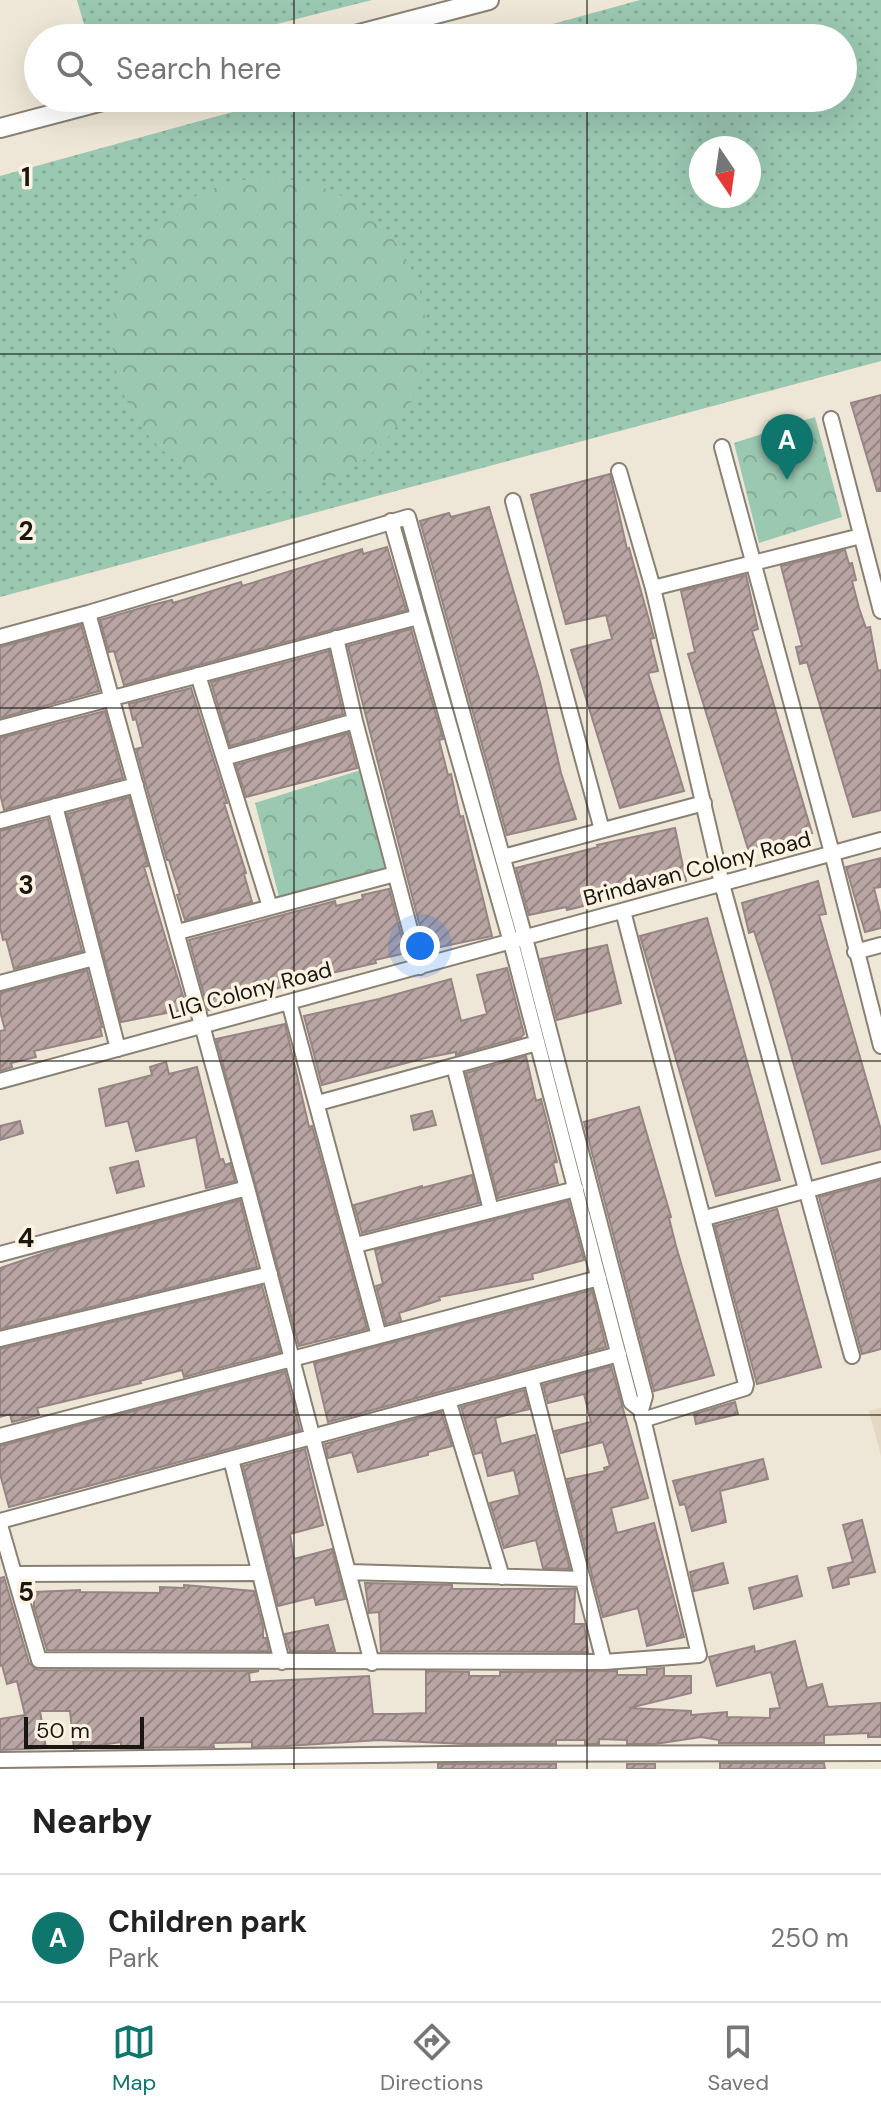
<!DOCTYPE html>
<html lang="en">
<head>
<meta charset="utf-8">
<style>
  :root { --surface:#fff; --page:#f6f6f6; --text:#222; --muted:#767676; --line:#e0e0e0; --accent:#0f766e }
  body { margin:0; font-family:"DM Sans",sans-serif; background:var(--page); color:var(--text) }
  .compass { position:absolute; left:689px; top:136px; width:72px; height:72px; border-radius:50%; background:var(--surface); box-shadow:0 8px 32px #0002; rotate:167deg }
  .scale { position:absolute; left:24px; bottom:20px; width:120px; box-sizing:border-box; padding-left:8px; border:4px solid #1a1712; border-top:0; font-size:22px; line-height:28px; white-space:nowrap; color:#1a1712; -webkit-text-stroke:6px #fcf3e3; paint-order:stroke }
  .you { position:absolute; left:420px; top:946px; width:28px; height:28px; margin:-20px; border:6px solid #fff; border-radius:50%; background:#1a73e8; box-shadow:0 0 0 12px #1a73e833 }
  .badge { display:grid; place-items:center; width:52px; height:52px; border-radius:50%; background:var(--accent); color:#fff; font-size:26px; font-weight:700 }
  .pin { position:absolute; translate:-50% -66px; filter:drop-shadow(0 2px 4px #0008) }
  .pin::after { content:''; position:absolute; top:42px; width:28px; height:24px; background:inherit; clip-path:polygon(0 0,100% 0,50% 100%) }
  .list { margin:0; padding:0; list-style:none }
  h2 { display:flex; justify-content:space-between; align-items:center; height:104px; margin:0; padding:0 32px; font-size:34px }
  h2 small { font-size:26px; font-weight:400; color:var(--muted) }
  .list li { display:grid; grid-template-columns:52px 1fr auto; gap:24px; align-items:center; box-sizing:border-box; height:128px; padding:0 32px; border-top:2px solid var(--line) }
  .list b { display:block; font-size:30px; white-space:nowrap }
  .list p { margin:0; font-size:26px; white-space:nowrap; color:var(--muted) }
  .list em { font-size:26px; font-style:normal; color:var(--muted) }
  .icon { flex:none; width:44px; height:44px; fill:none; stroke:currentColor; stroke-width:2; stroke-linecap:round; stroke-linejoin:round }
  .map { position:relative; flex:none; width:881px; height:1769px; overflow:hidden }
  .search { position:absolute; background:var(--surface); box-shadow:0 8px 32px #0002; left:24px; right:24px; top:24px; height:88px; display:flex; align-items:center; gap:20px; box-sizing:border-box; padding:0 28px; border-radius:44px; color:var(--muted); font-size:30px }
  .sheet { height:232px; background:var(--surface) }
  nav { display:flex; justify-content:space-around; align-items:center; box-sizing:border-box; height:112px; border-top:2px solid var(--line); background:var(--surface); font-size:22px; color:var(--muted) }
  nav a { display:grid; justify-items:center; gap:4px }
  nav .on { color:var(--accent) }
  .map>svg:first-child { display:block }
  .built { fill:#e5d8c2 }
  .grass { fill:url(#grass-dots); fill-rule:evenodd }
  .forest { fill:url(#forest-crowns) }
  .building { fill:url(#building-hatch); stroke:#978584; stroke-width:2 }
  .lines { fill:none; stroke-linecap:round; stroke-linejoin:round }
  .minor-casing { stroke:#898173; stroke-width:18 }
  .tertiary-casing { stroke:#898173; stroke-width:22 }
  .minor { stroke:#fff; stroke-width:14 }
  .tertiary { stroke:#fff; stroke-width:18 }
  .grid { fill:none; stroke:#1a1712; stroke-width:2; stroke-opacity:0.55 }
  .labels { text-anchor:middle; stroke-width:7; stroke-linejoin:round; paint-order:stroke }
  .street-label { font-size:22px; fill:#1a1712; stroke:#fcf3e3 }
  .grid-label { font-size:26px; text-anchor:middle; font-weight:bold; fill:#1a1712; stroke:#fcf3e3; stroke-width:7; stroke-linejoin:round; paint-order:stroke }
</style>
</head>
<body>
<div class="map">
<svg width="881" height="1769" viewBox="0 0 881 1769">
  <defs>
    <pattern id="grass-dots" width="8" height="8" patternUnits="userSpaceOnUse" patternTransform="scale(2)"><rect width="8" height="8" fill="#9bc8b1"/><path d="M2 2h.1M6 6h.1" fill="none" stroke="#85ab97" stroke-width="1.8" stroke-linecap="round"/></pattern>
    <pattern id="forest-crowns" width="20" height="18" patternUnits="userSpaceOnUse" patternTransform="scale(2)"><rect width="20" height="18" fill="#9bc8b1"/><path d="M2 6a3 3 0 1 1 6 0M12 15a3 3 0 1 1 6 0" fill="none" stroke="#85ab97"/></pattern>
    <pattern id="building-hatch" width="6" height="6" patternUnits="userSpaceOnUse" patternTransform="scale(2)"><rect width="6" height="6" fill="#b7a4a3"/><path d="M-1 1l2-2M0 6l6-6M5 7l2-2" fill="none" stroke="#948583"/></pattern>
  </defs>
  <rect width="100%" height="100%" fill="#eee6d6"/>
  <!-- built -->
  <path class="built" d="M881,1408V1456L869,1411Z"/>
  <!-- grass -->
  <path class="grass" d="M77,0H372L221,38H88Z
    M640,0H881V361L0,597V176L283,98H843V38H502ZM701,148H749V196H701Z"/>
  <!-- forest -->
  <path class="forest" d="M112 335a157 157 0 1 1 314 0a157 157 0 1 1-314 0Z
    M815,417L842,517L759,543L734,443Z
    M364,769L391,871L280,901L255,803Z"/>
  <!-- building -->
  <path class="building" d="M881,395V491H877L851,403Z
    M610,474L627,549L629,548L654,638L650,639L658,671L648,673L684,791L620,808L571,650L612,639L606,615L566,624L531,495Z
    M489,507L540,682L561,773L576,819L507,835L420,521L449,513L451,517Z
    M387,547L406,610L124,685L114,651L109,652L100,620L148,606L172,600L173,603L241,582L242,586L362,549L363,554Z
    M845,550L849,564L852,563L856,580L852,581L859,608L866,628L870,627L878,671L881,670V810L853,817L807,662L800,664L796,647L802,646L781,566Z
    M746,575L758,629L752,631L812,833L748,849L688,654L695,652L681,591Z
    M81,625L99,691L0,718V647Z
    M411,629L443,739L439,740L448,775L451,774L460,817L463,816L492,936L426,950L348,646Z
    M329,651L343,714L230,746L211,682Z
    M191,688L227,803H224L246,873L244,874L252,902L185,920L177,895L180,894L169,860H167L136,749L143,747L136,719L133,720L129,704Z
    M105,711L123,778L4,810L0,794V738Z
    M348,733L357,768L246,797L236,765Z
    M129,797L148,866L144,867L187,1009L121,1022L67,814Z
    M48,819L82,951L14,969L6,939L3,940L0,927V831Z
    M675,828L686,881L567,910L566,907L529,915L516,868L598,847L597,845Z
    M881,858V887L874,888L881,916V928L865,932L846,867Z
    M818,881L826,914L819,915L881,1130V1149L822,1164L772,988L754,931L749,933L742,903Z
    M389,889L406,953L375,960L376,963L305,979L257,995L258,998L208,1010L189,940L335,901L336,906L363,899L362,895Z
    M707,918L780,1180L716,1196L640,936Z
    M607,945L621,1003L557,1020L541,959Z
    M507,968L524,1034L521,1037L456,1055V1052L425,1058L322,1085L304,1016L379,999L451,979L461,1021L487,1014L477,975Z
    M87,970L102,1027H100L102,1036L34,1051L36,1057L11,1063L12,1067L0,1071V1031L5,1030L0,1011V993Z
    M285,1024L309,1127L312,1126L367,1329L299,1346L216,1039Z
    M526,1056L536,1101L541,1099L552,1142L557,1162L553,1163L558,1183L498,1198L466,1073Z
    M166,1062L169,1074L197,1067L220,1160L223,1159L225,1165L230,1163L235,1181L206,1188L196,1137L136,1151L128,1121L106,1126L99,1089L152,1075L150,1067Z
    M639,1107L671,1217L669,1218L676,1246L714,1375L654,1391L584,1122Z
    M432,1111L436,1125L414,1130L411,1116Z
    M20,1121L23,1133L0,1140V1126Z
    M138,1161L144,1186L117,1193L110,1168Z
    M472,1175L479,1203L362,1233L354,1205L422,1186V1188Z
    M881,1180V1349L862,1354L819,1197Z
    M240,1200L257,1267L0,1329V1268L56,1249Z
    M568,1201L584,1260L532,1274L533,1279L439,1297L440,1300L399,1313L401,1320L386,1324L376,1286L383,1284L375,1250Z
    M777,1209L821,1367L757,1384L715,1226Z
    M262,1286L280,1352L184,1377L182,1370L140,1381L141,1383L37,1408L39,1415L12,1422L10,1414L0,1417V1349Z
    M592,1290L606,1347L328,1422L314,1363Z
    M611,1366L648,1498L611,1508L617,1533L654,1523L684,1637L647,1646L638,1608L603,1617L567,1479L605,1471L604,1468L610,1466L603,1442L561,1453L555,1431L591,1422L584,1394L548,1403L543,1385Z
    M285,1371L300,1430L9,1507L0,1474V1446Z
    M524,1390L529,1409L495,1418L501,1444L535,1435L570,1569L543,1568L536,1540L504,1548L490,1503L520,1495L514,1470L488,1476L482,1452L475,1454L461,1407Z
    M735,1402L738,1414L696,1424L694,1414Z
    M441,1412L452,1446L428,1452V1455L358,1472L352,1452L328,1458L325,1444Z
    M305,1449L323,1525L290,1534L294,1559L332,1549L345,1599L316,1605L314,1597L278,1606L243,1466Z
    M763,1459L768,1479L720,1491L726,1522L692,1531L685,1504L680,1505L673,1481Z
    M862,1520L875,1572L848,1578L849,1584L833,1588L828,1568L853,1562L843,1525Z
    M723,1563L728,1583L694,1591L690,1572Z
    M797,1576L802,1596L754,1609L749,1588Z
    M4,1577L29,1663L38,1670L259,1671L249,1673L250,1682L369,1676L373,1714H398L426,1713V1671L469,1672V1676H500V1672L617,1671V1675H647V1669L664,1668V1676H691V1693L629,1708L691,1711V1715L727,1712V1717L770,1718V1709L780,1708L771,1672L717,1686L709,1657L754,1646L755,1652L795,1641L807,1688L822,1684L828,1707L881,1703V1737H868V1733L824,1735V1743H719V1740L701,1737L655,1744H627V1740L599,1739V1744H585V1740H556V1744H465L379,1740L287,1746L252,1747V1742L213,1743L214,1747L121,1748V1742L74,1749L70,1711H40L46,1748L0,1750V1719L25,1715L17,1681L7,1684L2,1665L0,1666V1578Z
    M365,1583L452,1585V1589H575L574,1624H584L588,1652L381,1651L379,1612L369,1613Z
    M184,1585L254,1591L263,1627V1638H266L269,1651L47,1650L34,1607V1592L80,1590V1592L160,1593V1587L184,1588Z
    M328,1625L335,1651H290L285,1634Z
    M720,1763H824L825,1769H720Z
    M438,1764H556V1769H438Z
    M627,1764H655V1769H627Z"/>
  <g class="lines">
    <defs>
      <path id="minor" d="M831,419L881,611
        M722,447L832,853L881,1046
        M619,471L653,588L722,884L852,1356
        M513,501L602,830
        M391,521L511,942L631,1402L641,1410
        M653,588L861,536
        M88,613L247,1188L372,1663
        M0,637L88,613L408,517L525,938L645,1396L641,1410L699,1655L604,1662L39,1660L0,1525
        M336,638L355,721L420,967
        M198,675L270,907
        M0,728L418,617
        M224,758L355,721
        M55,806L118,1049
        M0,821L136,785
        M503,857L704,803
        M623,911L746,1384L745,1388L649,1418L642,1417
        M178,932L395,874
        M855,952L881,945
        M0,983L94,958
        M289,1002L379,1336
        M454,1066L491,1210
        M0,1081L881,840
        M318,1103L537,1043
        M705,1218L881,1170
        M356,1245L576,1189
        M0,1254L247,1188
        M0,1339L270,1274
        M531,1378L604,1662
        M448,1400L502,1577
        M0,1436L599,1278
        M231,1459L282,1662
        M0,1521L619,1354
        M348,1572L583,1579
        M14,1574L259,1573
        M0,1760L448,1754L881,1753"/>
      <path id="tertiary" d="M344,38L489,0
        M0,128L114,98"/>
    </defs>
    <!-- minor casing -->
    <use href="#minor" class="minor-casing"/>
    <!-- tertiary casing -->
    <use href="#tertiary" class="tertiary-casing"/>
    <!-- minor -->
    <use href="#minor" class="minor"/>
    <!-- tertiary -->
    <use href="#tertiary" class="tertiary"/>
  </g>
  <!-- grid -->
  <path class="grid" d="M294,0V38M587,0V38M294,98V1769M587,98V1769M0,354H881M0,708H881M0,1061H881M0,1415H881"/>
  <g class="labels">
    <!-- street labels -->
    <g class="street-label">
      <text transform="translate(697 868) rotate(-15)" y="8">Brindavan Colony Road</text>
      <text transform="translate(250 990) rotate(-15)" y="8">LIG Colony Road</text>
    </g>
  </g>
  <g class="grid-label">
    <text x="26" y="186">1</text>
    <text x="26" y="540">2</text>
    <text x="26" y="894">3</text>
    <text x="26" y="1247">4</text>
    <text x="26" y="1601">5</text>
  </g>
</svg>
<svg class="compass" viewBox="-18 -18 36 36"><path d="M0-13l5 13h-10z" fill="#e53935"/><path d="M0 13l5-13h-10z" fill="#767676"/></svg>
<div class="scale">50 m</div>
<div class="you"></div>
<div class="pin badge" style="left:787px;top:480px">A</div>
<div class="search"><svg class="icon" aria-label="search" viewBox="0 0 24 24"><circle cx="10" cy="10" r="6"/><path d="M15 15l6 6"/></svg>Search here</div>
</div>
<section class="sheet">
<h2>Nearby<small></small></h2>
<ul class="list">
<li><span class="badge">A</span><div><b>Children park</b><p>Park</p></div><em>250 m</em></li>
</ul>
</section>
<nav>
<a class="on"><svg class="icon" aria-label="map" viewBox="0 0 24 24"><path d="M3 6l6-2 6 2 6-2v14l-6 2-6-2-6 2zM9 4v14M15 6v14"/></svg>Map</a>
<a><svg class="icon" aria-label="directions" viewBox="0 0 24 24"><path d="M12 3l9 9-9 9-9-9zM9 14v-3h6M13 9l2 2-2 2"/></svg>Directions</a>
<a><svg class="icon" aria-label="saved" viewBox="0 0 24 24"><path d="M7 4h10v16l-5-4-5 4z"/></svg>Saved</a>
</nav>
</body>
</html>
